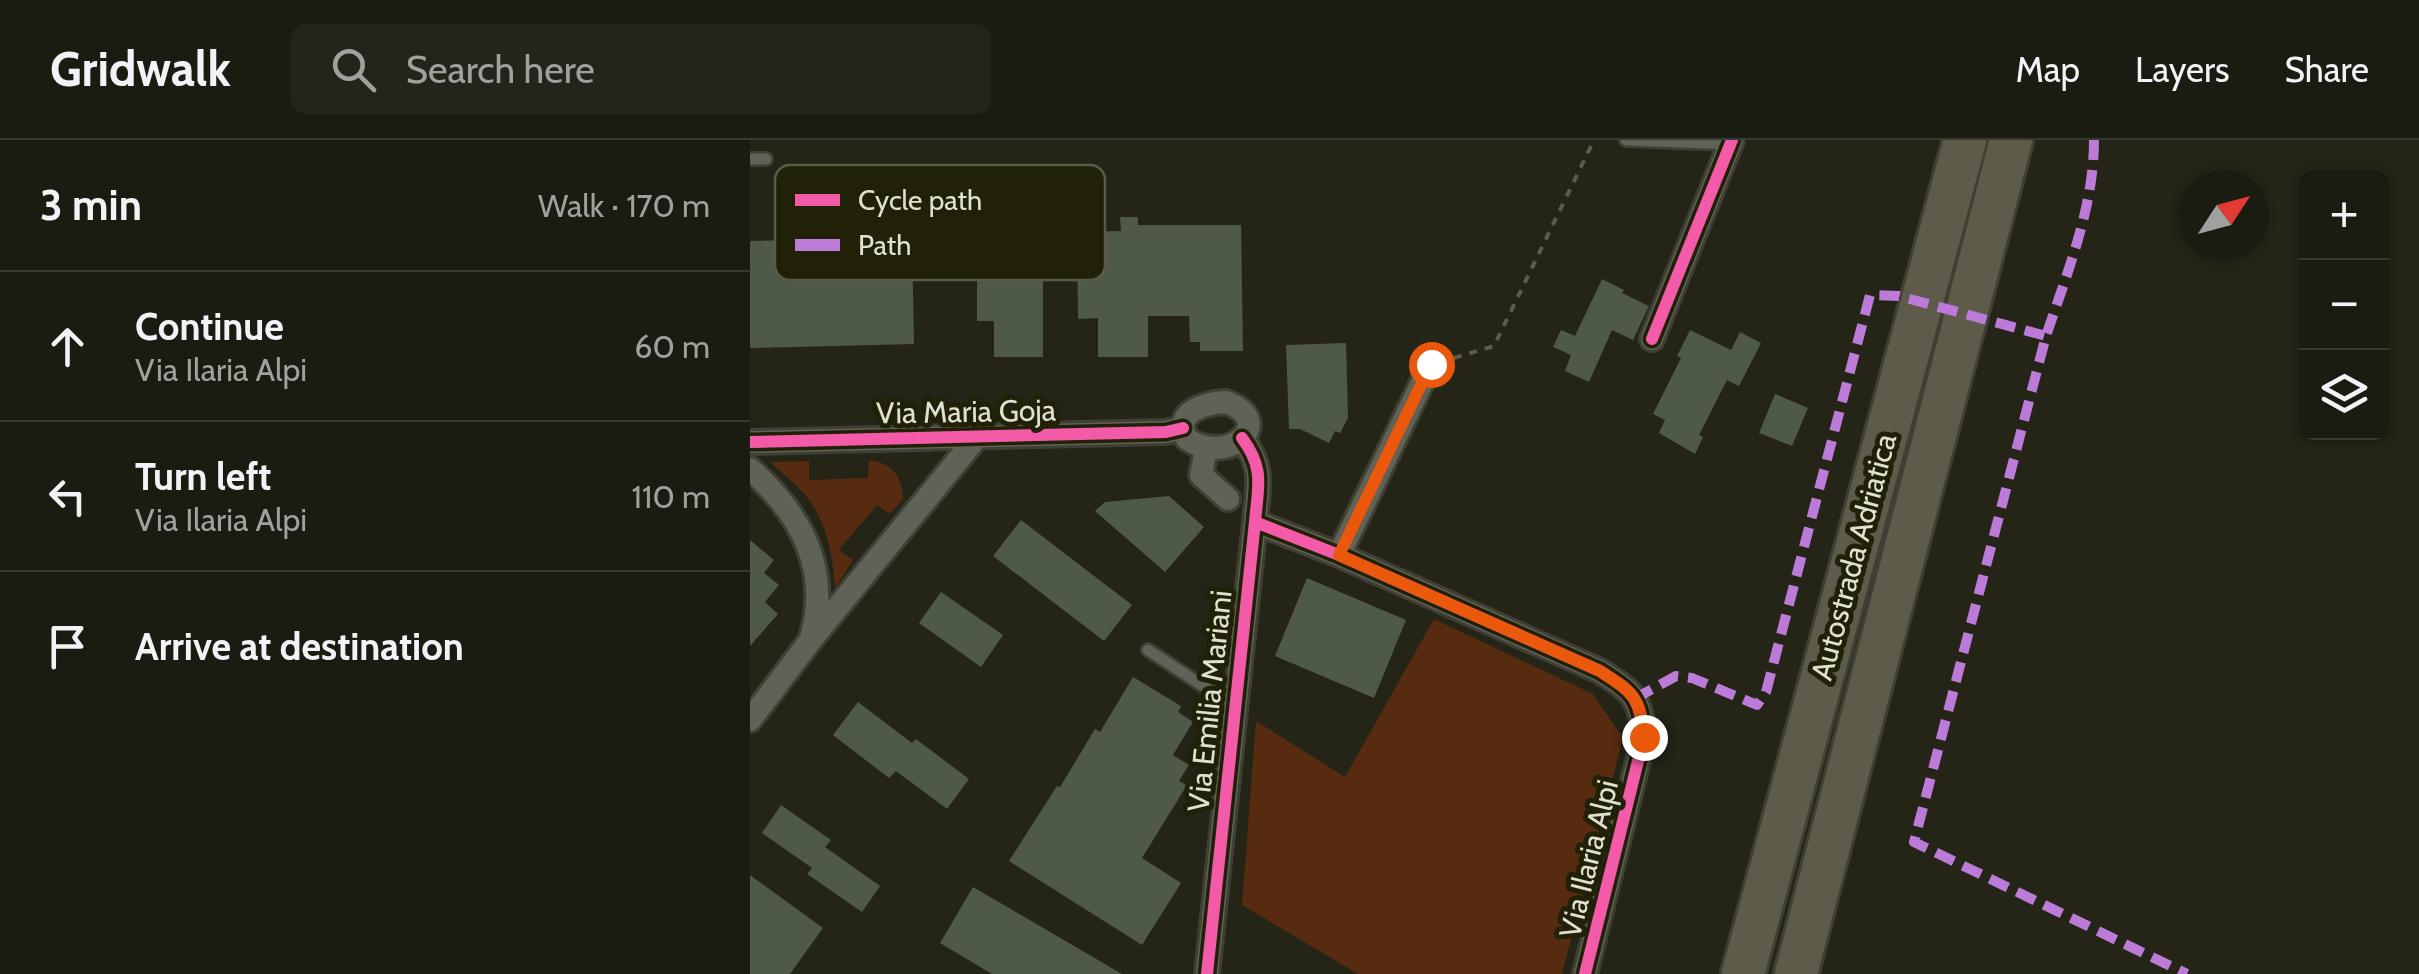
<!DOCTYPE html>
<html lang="en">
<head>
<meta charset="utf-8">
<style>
  :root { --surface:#1b1c11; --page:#24251a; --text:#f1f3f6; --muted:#a0a19f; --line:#393a31 }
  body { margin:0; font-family:Cabin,sans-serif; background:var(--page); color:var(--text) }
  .controls { position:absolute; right:30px; top:30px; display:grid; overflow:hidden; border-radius:15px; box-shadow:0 2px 8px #0004 }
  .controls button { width:90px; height:90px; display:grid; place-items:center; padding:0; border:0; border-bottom:2px solid var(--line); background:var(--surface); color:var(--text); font:50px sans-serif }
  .compass { position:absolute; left:1429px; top:30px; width:90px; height:90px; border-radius:50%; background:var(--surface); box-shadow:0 2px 8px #0004; rotate:54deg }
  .stop { position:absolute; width:30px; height:30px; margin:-22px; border:8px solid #ea580c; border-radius:50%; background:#fff }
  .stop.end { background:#ea580c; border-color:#fff; box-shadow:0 2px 10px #0008 }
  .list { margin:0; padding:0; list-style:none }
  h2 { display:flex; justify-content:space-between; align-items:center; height:130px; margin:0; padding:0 40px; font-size:42px }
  h2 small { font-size:32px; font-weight:400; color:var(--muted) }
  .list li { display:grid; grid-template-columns:65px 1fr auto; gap:30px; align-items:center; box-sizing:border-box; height:150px; padding:0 40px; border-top:2px solid var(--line) }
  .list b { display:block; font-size:38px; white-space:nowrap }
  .list p { margin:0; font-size:32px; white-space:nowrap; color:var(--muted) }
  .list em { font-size:32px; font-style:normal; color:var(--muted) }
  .icon { flex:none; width:55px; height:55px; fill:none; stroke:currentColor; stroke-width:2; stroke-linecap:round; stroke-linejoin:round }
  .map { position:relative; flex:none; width:1669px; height:834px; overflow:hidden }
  header { display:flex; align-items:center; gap:60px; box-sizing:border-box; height:140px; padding:0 50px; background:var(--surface); border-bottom:2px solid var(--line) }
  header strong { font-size:48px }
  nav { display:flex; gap:55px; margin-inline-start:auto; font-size:35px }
  .search { width:700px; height:90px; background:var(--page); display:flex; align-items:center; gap:25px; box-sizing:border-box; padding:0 35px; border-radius:15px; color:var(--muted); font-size:38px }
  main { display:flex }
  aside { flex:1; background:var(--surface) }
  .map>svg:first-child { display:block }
  .green { fill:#572b10 }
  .building { fill:#4e5a47 }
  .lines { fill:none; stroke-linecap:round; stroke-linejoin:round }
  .lane-casing { stroke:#3f4035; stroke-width:16 }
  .street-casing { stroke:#3f4035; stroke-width:28 }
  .highway-casing { stroke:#3f4035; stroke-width:48 }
  .path { stroke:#5b5b51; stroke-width:4; stroke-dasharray:8 8; stroke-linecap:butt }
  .lane { stroke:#606157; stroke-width:11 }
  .street { stroke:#606157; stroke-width:22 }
  .highway { stroke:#5e5b4a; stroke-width:42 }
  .quiet { stroke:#bd7bd9; stroke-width:10; stroke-dasharray:20 10; stroke-linecap:butt }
  .cycleway-casing { stroke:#212108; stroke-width:19 }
  .cycleway { stroke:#f35aa7; stroke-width:12 }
  .route { stroke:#ea580c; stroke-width:12 }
  .labels { text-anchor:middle; stroke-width:10; stroke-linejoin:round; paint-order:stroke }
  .street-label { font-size:30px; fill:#e0e1d2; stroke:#212108 }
  .key { fill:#212108; stroke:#5a5b45; stroke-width:2.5 }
  .key-label { font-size:28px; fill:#e0e1d2 }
</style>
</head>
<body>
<header>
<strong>Gridwalk</strong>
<div class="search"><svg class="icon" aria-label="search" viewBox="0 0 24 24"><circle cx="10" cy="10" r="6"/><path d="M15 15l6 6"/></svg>Search here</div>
<nav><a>Map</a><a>Layers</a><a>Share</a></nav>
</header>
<main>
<aside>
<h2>3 min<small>Walk · 170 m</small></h2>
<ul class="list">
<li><svg class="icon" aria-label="ahead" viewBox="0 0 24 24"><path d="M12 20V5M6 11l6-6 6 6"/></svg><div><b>Continue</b><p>Via Ilaria Alpi</p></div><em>60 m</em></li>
<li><svg class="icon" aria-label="left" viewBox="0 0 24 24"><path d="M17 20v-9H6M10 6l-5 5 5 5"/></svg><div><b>Turn left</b><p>Via Ilaria Alpi</p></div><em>110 m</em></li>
<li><svg class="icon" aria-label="arrive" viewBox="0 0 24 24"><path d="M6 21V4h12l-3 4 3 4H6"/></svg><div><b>Arrive at destination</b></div></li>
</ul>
</aside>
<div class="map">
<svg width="1669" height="834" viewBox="0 0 1669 834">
  <rect width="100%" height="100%" fill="#242517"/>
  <!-- green -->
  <path class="green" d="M119,320C143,323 152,336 153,359L140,374L127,365L89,410L103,420L85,448C83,416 77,382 56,356C46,344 32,333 20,322L59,321V340L118,338Z
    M684,479L843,554L873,598L812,834H608L492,765L506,581L595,637Z"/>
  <!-- building -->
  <path class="building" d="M227,66H268V95H293V217H244V181H227Z
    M370,77H388V85H491L493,211H450V202H440L439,176H398V217H348V178L328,179L327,92L371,91Z
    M162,97L164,204L0,208V101Z
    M852,139L874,150L872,153L899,166L883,200L862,190L839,242L815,231L821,215L803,207L811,190L825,196Z
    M940,190L981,210L990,192L1011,203L989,246L977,240L949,295L953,297L945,314L909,293L915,280L903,274L931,218L927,216Z
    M596,203L598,278L590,293L585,291L579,303L550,289H539L536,205Z
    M1025,254L1058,268L1042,306L1009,293Z
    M419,356L454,387L415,432L345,371L355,362Z
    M271,380L382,465L354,501L243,416Z
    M0,400L24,420L14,433L29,445L15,462L28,474L0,506Z
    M557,438L656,480L624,558L525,516Z
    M191,452L253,495L231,527L169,483Z
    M383,537L431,566L428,572L443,582L423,615L439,625L429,641L437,645L392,718L431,743L392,805L259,721L307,646L310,647L345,589L350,592Z
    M108,562L162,603L166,599L219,639L197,669L146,631L139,638L83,595Z
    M31,665L81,700L75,707L130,746L112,772L57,734L62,728L12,693Z
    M0,735L73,788L40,834H0Z
    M223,747L372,834H242L190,803Z"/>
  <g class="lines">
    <defs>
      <path id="lane" d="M876,0L980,4
        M0,19H16
        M398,510L484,566"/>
      <path id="street" d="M902,199L982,0
        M476,262C529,282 478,327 437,299C422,272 455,263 476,262Z
        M0,302L416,292L433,288
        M456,309L451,335L478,359
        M0,329C51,374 81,429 61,498
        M505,382L589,415L850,531C883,552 890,557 894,597L835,834
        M589,415L681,224
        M0,580L60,501L227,297
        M457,834L505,382C508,346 515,329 492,298"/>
      <path id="highway" d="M993,834L1215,0
        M1046,834L1261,0"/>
    </defs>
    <!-- lane casing -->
    <use href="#lane" class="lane-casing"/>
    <!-- street casing -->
    <use href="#street" class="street-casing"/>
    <!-- highway casing -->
    <use href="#highway" class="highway-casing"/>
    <!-- path -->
    <path class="path" d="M704,218L744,206L844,0"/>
    <!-- lane -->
    <use href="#lane" class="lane"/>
    <!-- street -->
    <use href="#street" class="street"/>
    <!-- highway -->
    <use href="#highway" class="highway"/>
    <!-- quiet -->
    <path class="quiet" d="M1344,0C1344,68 1317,133 1296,196L1164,702L1437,834
      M884,559L926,536L942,538L1007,565L1016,552L1120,155L1149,156L1296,196"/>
    <defs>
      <path id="cycleway" d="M902,199L982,0
        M0,302L416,292L433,288
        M505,382L589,415L850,531C883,552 890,557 894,597L835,834
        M457,834L505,382C508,346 515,329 492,298"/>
    </defs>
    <!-- cycleway casing -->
    <use href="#cycleway" class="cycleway-casing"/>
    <!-- cycleway -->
    <use href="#cycleway" class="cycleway"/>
  </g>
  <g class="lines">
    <!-- route -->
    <path class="route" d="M681,224L589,415L850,531C883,553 890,556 894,597"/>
  </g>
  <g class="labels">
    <!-- street labels -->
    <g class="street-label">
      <text transform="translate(216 272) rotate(-1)" y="10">Via Maria Goja</text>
      <text transform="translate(1104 417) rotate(-75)" y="10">Autostrada Adriatica</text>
      <text transform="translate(460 561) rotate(-84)" y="10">Via Emilia Mariani</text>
      <text transform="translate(839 719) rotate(-76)" y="10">Via Ilaria Alpi</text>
    </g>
  </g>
  <!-- legend -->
  <rect x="25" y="25" width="330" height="115" rx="15" class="key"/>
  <rect x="45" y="54" width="45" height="12" fill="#f35aa7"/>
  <rect x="45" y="99" width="45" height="12" fill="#bd7bd9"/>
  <g class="key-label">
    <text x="108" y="70">Cycle path</text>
    <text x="108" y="115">Path</text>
  </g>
</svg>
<div class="controls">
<button>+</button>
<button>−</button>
<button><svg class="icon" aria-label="layers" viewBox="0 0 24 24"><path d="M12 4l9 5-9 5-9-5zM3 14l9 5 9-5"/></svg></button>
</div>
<svg class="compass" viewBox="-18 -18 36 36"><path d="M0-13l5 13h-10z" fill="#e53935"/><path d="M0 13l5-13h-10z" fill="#a0a19f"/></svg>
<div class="stop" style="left:681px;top:224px"></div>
<div class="stop end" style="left:894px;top:597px"></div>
</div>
</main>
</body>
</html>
